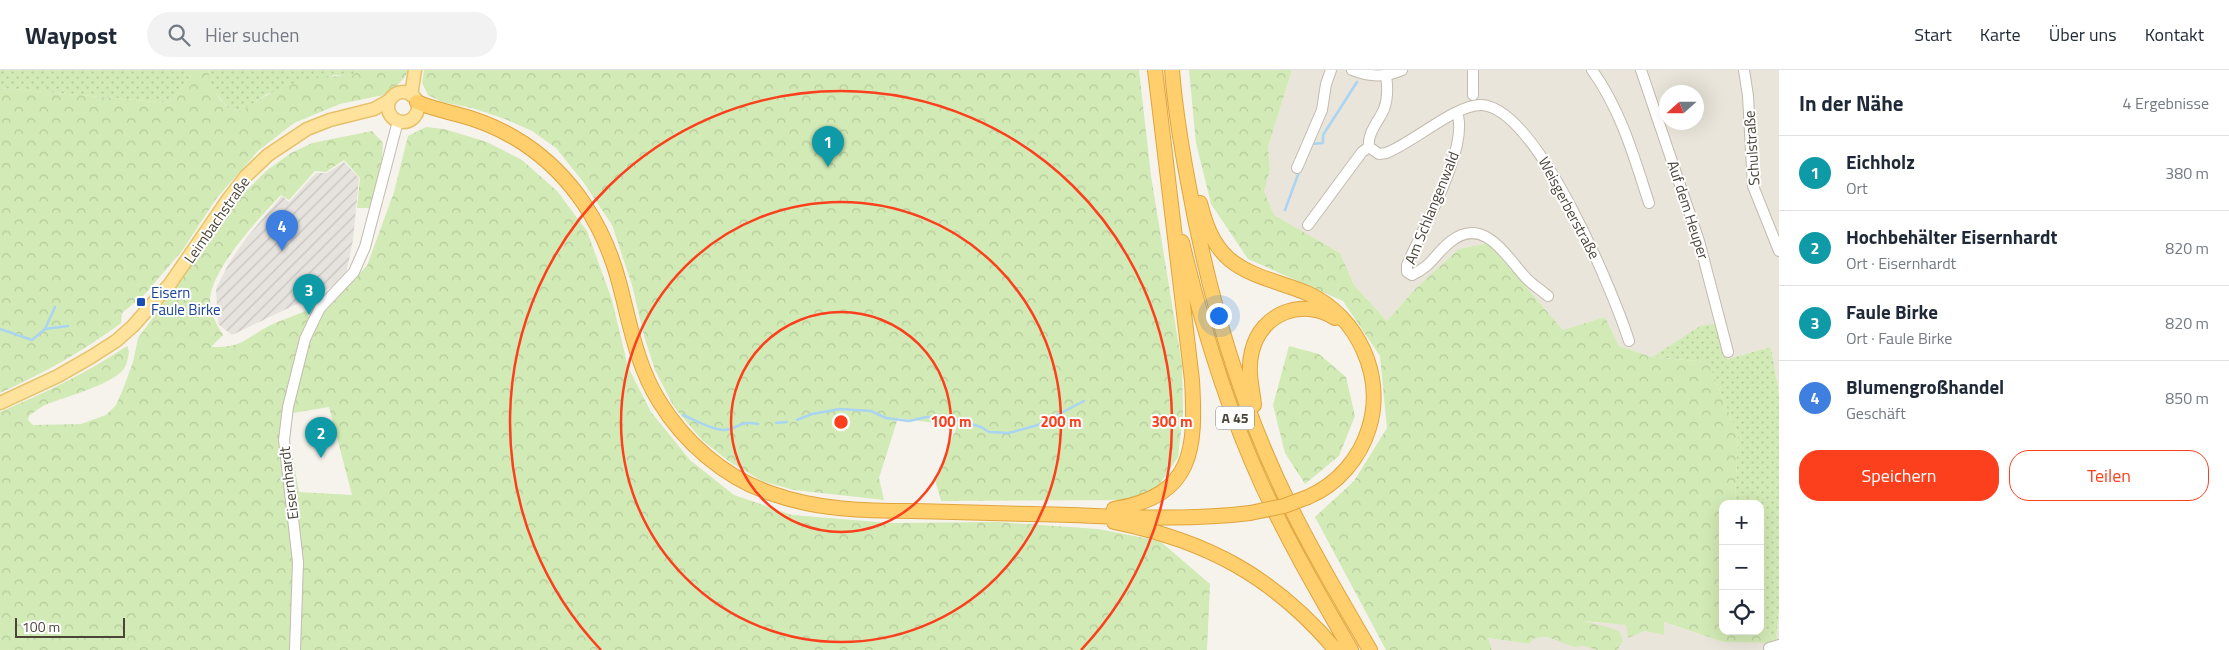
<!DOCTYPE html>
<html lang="de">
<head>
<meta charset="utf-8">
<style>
  :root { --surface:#fff; --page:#f2f2f3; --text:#1f2937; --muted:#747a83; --line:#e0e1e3; --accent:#fc3f1d }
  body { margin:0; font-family:"Titillium Web",sans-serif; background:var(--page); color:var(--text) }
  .controls { position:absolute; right:15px; bottom:15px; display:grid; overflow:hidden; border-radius:10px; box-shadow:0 5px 20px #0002 }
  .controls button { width:45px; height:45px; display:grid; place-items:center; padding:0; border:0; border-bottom:1px solid var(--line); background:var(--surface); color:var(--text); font:25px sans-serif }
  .compass { position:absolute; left:1659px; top:15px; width:45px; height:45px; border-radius:50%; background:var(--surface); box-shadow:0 5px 20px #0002; rotate:249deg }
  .scale { position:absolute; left:15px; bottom:12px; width:110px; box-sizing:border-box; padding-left:5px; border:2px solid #4b4439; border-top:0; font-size:14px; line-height:18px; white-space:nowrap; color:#4b4439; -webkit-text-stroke:4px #fff; paint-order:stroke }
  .you { position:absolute; left:1218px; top:245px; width:18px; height:18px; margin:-12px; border:4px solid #fff; border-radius:50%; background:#1a73e8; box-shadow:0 0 0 8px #1a73e833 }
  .badge { display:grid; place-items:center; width:32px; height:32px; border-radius:50%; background:var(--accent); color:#fff; font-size:16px; font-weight:700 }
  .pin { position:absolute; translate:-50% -41px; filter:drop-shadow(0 1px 2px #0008) }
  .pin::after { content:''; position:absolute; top:26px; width:18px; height:15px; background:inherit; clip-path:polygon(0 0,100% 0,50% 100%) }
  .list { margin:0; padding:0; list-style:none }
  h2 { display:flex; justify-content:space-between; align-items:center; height:65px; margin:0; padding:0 20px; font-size:21px }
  h2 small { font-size:16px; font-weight:400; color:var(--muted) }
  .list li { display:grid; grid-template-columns:32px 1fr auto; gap:15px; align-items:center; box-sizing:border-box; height:75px; padding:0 20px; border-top:1px solid var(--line) }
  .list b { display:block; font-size:19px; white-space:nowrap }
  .list p { margin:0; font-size:16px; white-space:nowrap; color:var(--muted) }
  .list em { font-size:16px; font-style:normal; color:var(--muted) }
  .actions { display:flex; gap:10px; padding:15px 20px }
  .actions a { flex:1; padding:11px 0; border:1px solid var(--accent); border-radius:20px; text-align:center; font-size:18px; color:var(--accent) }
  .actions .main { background:var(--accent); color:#fff }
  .icon { flex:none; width:28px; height:28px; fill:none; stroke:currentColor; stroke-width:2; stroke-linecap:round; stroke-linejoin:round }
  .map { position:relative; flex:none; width:1779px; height:580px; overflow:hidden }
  header { display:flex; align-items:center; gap:30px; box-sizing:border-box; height:70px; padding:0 25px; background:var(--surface); border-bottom:1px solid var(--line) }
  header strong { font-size:24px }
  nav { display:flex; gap:28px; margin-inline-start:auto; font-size:18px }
  .search { width:350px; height:45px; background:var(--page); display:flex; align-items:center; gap:12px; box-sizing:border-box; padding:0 18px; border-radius:28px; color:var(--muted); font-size:19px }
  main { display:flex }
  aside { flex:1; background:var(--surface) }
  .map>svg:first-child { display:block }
  .residential { fill:#eae5da; fill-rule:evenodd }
  .industrial { fill:url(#industrial-furrows) }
  .grass { fill:url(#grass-dots) }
  .forest { fill:url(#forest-crowns); fill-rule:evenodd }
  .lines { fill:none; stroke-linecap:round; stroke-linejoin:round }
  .stream { stroke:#a9d4f2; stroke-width:2.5 }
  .minor-casing { stroke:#c2bbae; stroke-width:12 }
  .major-casing { stroke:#e6c16a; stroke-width:15 }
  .highway-casing { stroke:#e0a43c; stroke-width:16 }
  .minor { stroke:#fff; stroke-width:10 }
  .major { stroke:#ffe39c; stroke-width:12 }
  .highway { stroke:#ffcf6e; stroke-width:14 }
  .highway-bridge-casing { stroke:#e0a43c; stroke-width:16; stroke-linecap:butt }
  .highway-bridge { stroke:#ffcf6e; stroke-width:14 }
  .ring { fill:none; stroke:#fc3f1d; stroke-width:2.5 }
  .transit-dot { fill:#1a4fb4; stroke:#fff; stroke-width:2 }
  .labels { text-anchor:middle; stroke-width:4; stroke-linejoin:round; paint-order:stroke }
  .shield { fill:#fff; stroke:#817c74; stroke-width:1 }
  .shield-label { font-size:14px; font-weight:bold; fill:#4b4439 }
  .street-label { font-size:15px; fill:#4b4439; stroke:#fff }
  .transit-label { font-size:15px; fill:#164399; stroke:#fff; text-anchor:start }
  .centre { fill:#fc3f1d; stroke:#fff; stroke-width:2.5 }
  .ring-label { font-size:15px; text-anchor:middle; font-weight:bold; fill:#fc3f1d; stroke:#fff; stroke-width:4; stroke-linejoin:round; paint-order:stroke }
</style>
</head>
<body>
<header>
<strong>Waypost</strong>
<div class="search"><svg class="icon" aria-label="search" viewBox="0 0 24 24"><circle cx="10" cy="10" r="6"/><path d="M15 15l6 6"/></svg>Hier suchen</div>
<nav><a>Start</a><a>Karte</a><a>Über uns</a><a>Kontakt</a></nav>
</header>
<main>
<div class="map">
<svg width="1779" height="580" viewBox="0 0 1779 580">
  <defs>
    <pattern id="industrial-furrows" width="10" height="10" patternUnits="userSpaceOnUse" patternTransform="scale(1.25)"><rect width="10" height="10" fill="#e6e2dd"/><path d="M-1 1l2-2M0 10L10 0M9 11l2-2" fill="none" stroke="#c7c3be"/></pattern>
    <pattern id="grass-dots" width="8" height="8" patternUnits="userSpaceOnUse" patternTransform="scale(1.25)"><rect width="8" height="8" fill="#d2eab5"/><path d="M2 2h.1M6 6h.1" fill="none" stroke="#b6ca9c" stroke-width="1.8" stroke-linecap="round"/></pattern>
    <pattern id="forest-crowns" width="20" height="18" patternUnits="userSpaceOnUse" patternTransform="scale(1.25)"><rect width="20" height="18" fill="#d2eab5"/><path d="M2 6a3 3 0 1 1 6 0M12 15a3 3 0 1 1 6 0" fill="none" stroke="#b6ca9c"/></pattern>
  </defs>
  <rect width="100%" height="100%" fill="#f6f3ec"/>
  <!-- residential -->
  <path class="residential" d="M1292,0H1779V324L1771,277L1726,289L1700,256L1652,287L1619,276L1605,247L1563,260L1488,173L1459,179L1416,218L1387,251L1354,215L1340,183L1274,145L1263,121L1270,100L1268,77ZM1666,22H1696V52H1666Z
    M1779,539V580H1492L1487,568L1529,574L1535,568L1547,567L1574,576L1579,551L1627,555L1628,568L1645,561L1664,565L1663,552L1723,572L1776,573Z"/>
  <!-- industrial -->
  <path class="industrial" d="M344,92L359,108L353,170L346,204L330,218L232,265L218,254L216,219L229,193L247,167L282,126L289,132L316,103H327Z"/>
  <!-- grass -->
  <path class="grass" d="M0,0H191V5L169,33L0,18Z
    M208,0H359L352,7L335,5L267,24L242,41L228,38L212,18Z
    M1715,254L1727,289L1771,277L1779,324V539L1776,573L1760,552V434H1735L1738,365L1708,292L1652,287L1700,256Z"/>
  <!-- forest -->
  <path class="forest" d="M191,0H208C212,18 216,25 228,38L242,41C274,17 312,4 352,6L359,0H408L405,7L393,20L383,25L340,34L294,53L258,81L216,129L182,181L144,225L122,243L121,253C83,282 43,303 0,323V18L169,33L191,5Z
    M424,0H1139L1151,106L1182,295L1183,344L1178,387L1159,415L1132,430L941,431L935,410L957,356L898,348L879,408L884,430L794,420L762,411L730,392L702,370L674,337L655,300L644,266L632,215L612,155L584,113L556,78L532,61L505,49L472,38L442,32L428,25L422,13Z
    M1189,0H1292L1268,77L1270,100L1264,121L1274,145L1340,183L1354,215L1387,251L1416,218L1459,179L1488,173L1563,260L1605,247L1619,276L1652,287L1708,292L1738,365L1735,434H1723V561H1760V552L1776,573L1723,572L1664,552V565L1645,561L1628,568L1626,555L1583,551L1611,558L1620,562L1623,571L1617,580H1596L1584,576L1574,577L1547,567L1535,568L1529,574L1488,568L1492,580H1386L1315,447L1354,411L1387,358L1380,286L1343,231L1248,189L1211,134L1196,73Z
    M426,57L444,59L487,72L522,90L557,121L587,161L612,230L628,297L651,342L690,390L734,425L792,445L890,453L998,452L1098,459L1160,471L1210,514L1207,580H0V342C44,323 87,303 127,276L129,282C128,288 127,295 123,300C112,314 63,328 45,335C39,338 34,342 29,346L28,350L33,355L81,354L106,345L116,335L123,319L133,292L138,268L198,187L235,132L266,101L291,83L312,73L372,61L383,73L382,90L371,138H357L360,108L344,90L326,102L315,101L289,130L281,125C260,147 212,198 210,229C210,242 216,254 223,265L211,277C242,278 244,269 269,256C281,250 294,246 306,241L310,250L319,253L327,237L367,196L394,122L408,66ZM329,337L352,425L299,422L289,367L293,343Z
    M1289,276L1319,284L1346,307L1355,346L1339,386L1305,414L1285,383L1273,335Z"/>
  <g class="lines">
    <!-- stream -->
    <path class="stream" d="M1311,74L1323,73V65L1357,12
      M1285,140L1299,102
      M0,259L32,270L45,259L68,256
      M45,259L55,237
      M683,345C695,350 711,360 724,360C738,359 740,350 758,354
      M797,350L812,344L840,339L871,341L886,348L909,351L927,347H948L981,357L989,362L1009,363L1038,355L1084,331
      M776,353L787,352"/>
    <defs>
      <path id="minor" d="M1352,0C1369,7 1385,8 1402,0
        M1592,0C1621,40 1634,87 1649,133
        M1641,0L1699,171L1728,282
        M1744,0L1748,26L1753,116L1779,181
        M1473,25V0
        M1457,43C1470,76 1421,162 1407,195V202L1412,205C1433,195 1434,185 1450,172C1484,144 1507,188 1527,209C1533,215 1541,220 1548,226
        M1369,77L1379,84L1386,83C1413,73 1454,35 1481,35C1537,36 1614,224 1629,271
        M1369,77C1367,63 1379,51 1384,39C1388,28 1388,18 1386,6
        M1297,98L1322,40L1326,14L1331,0
        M1308,155L1362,82L1369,77
        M1769,578L1779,575
        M295,580L298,492L284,370L288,337L305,269L314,250L320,238L354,202L365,177L398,51"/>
      <path id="major" d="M388 37a15 15 0 1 1 30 0a15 15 0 1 1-30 0Z
        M411,25L415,0
        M0,333L58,306L91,287L116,271L133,256L170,214L229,128L246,106L268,85L307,59L330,50L374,39L390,30"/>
      <path id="highway" d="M1172,0C1175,38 1181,75 1188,112C1208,224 1240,336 1291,438C1315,487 1343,533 1370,580
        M417,32C430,38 442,40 456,44C480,50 503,60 523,73C573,106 604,156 619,212C630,253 636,294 659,331C684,372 724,407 770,423C817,440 865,441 914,441C953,442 991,443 1030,444C1102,445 1177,452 1250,443
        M1200,133C1205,153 1212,174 1229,189C1252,208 1282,212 1309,224C1358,247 1385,306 1369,358C1360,388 1338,414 1308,427
        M1182,172C1202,256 1227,339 1263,417C1289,473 1320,526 1351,580
        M1254,335C1252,317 1247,299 1252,281C1261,243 1303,227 1335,248
        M1114,439C1194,426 1196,379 1192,310L1155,0
        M1114,452C1208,471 1274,507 1336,580"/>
    </defs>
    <!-- minor casing -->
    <use href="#minor" class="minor-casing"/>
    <!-- major casing -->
    <use href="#major" class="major-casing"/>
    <!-- highway casing -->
    <use href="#highway" class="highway-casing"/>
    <!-- minor -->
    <use href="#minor" class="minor"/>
    <!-- major -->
    <use href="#major" class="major"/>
    <!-- highway -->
    <use href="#highway" class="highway"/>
    <defs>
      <path id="highway-bridge" d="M1250,443L1284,436L1308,427"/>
    </defs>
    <!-- highway-bridge casing -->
    <use href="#highway-bridge" class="highway-bridge-casing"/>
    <!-- highway-bridge -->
    <use href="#highway-bridge" class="highway-bridge"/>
  </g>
  <!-- distance rings -->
  <g class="ring">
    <circle cx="841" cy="352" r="110"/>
    <circle cx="841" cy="352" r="220"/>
    <path d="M601 580A331 331 0 1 1 1081 580"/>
  </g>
  <!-- markers -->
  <rect class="transit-dot" x="136" y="227" width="10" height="10" rx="2.5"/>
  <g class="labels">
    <!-- shield labels -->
    <rect class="shield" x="1216" y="336.5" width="38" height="23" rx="4"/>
    <g class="shield-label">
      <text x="1235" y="353">A 45</text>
    </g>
    <!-- street labels -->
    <g class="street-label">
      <text transform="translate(1752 78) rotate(-94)" y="5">Schulstraße</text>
      <text transform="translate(1432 138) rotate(-68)" y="5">Am Schlangenwald</text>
      <text transform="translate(1569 138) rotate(62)" y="5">Weisgerberstraße</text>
      <text transform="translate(1688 140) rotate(72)" y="5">Auf dem Heuper</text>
      <text transform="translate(217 150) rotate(-55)" y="5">Leimbachstraße</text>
      <text transform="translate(289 413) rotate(-97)" y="5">Eisernhardt</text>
    </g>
    <!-- transit labels -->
    <g class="transit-label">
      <text x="151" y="228">Eisern<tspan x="151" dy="17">Faule Birke</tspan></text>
    </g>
  </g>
  <circle cx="841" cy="352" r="8" class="centre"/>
  <g class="ring-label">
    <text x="951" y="357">100 m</text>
    <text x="1061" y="357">200 m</text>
    <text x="1172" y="357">300 m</text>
  </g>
</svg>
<div class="controls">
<button>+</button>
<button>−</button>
<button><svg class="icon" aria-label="locate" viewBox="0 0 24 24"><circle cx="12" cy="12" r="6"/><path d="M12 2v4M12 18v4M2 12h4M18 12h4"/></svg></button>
</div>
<svg class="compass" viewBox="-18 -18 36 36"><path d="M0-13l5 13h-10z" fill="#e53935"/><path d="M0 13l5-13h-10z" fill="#747a83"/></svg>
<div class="scale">100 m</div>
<div class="you"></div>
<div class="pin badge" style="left:828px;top:97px;background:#0f9aa8">1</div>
<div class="pin badge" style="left:321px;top:388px;background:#0f9aa8">2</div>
<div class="pin badge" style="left:309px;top:245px;background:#0f9aa8">3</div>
<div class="pin badge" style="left:282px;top:181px;background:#3f7fe0">4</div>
</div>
<aside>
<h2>In der Nähe<small>4 Ergebnisse</small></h2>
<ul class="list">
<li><span class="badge" style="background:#0f9aa8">1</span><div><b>Eichholz</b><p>Ort</p></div><em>380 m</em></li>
<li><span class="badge" style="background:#0f9aa8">2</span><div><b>Hochbehälter Eisernhardt</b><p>Ort · Eisernhardt</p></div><em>820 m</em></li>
<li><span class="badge" style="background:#0f9aa8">3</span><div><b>Faule Birke</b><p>Ort · Faule Birke</p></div><em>820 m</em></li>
<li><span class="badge" style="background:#3f7fe0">4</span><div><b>Blumengroßhandel</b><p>Geschäft</p></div><em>850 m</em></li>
</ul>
<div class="actions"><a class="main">Speichern</a><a>Teilen</a></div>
</aside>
</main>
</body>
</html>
